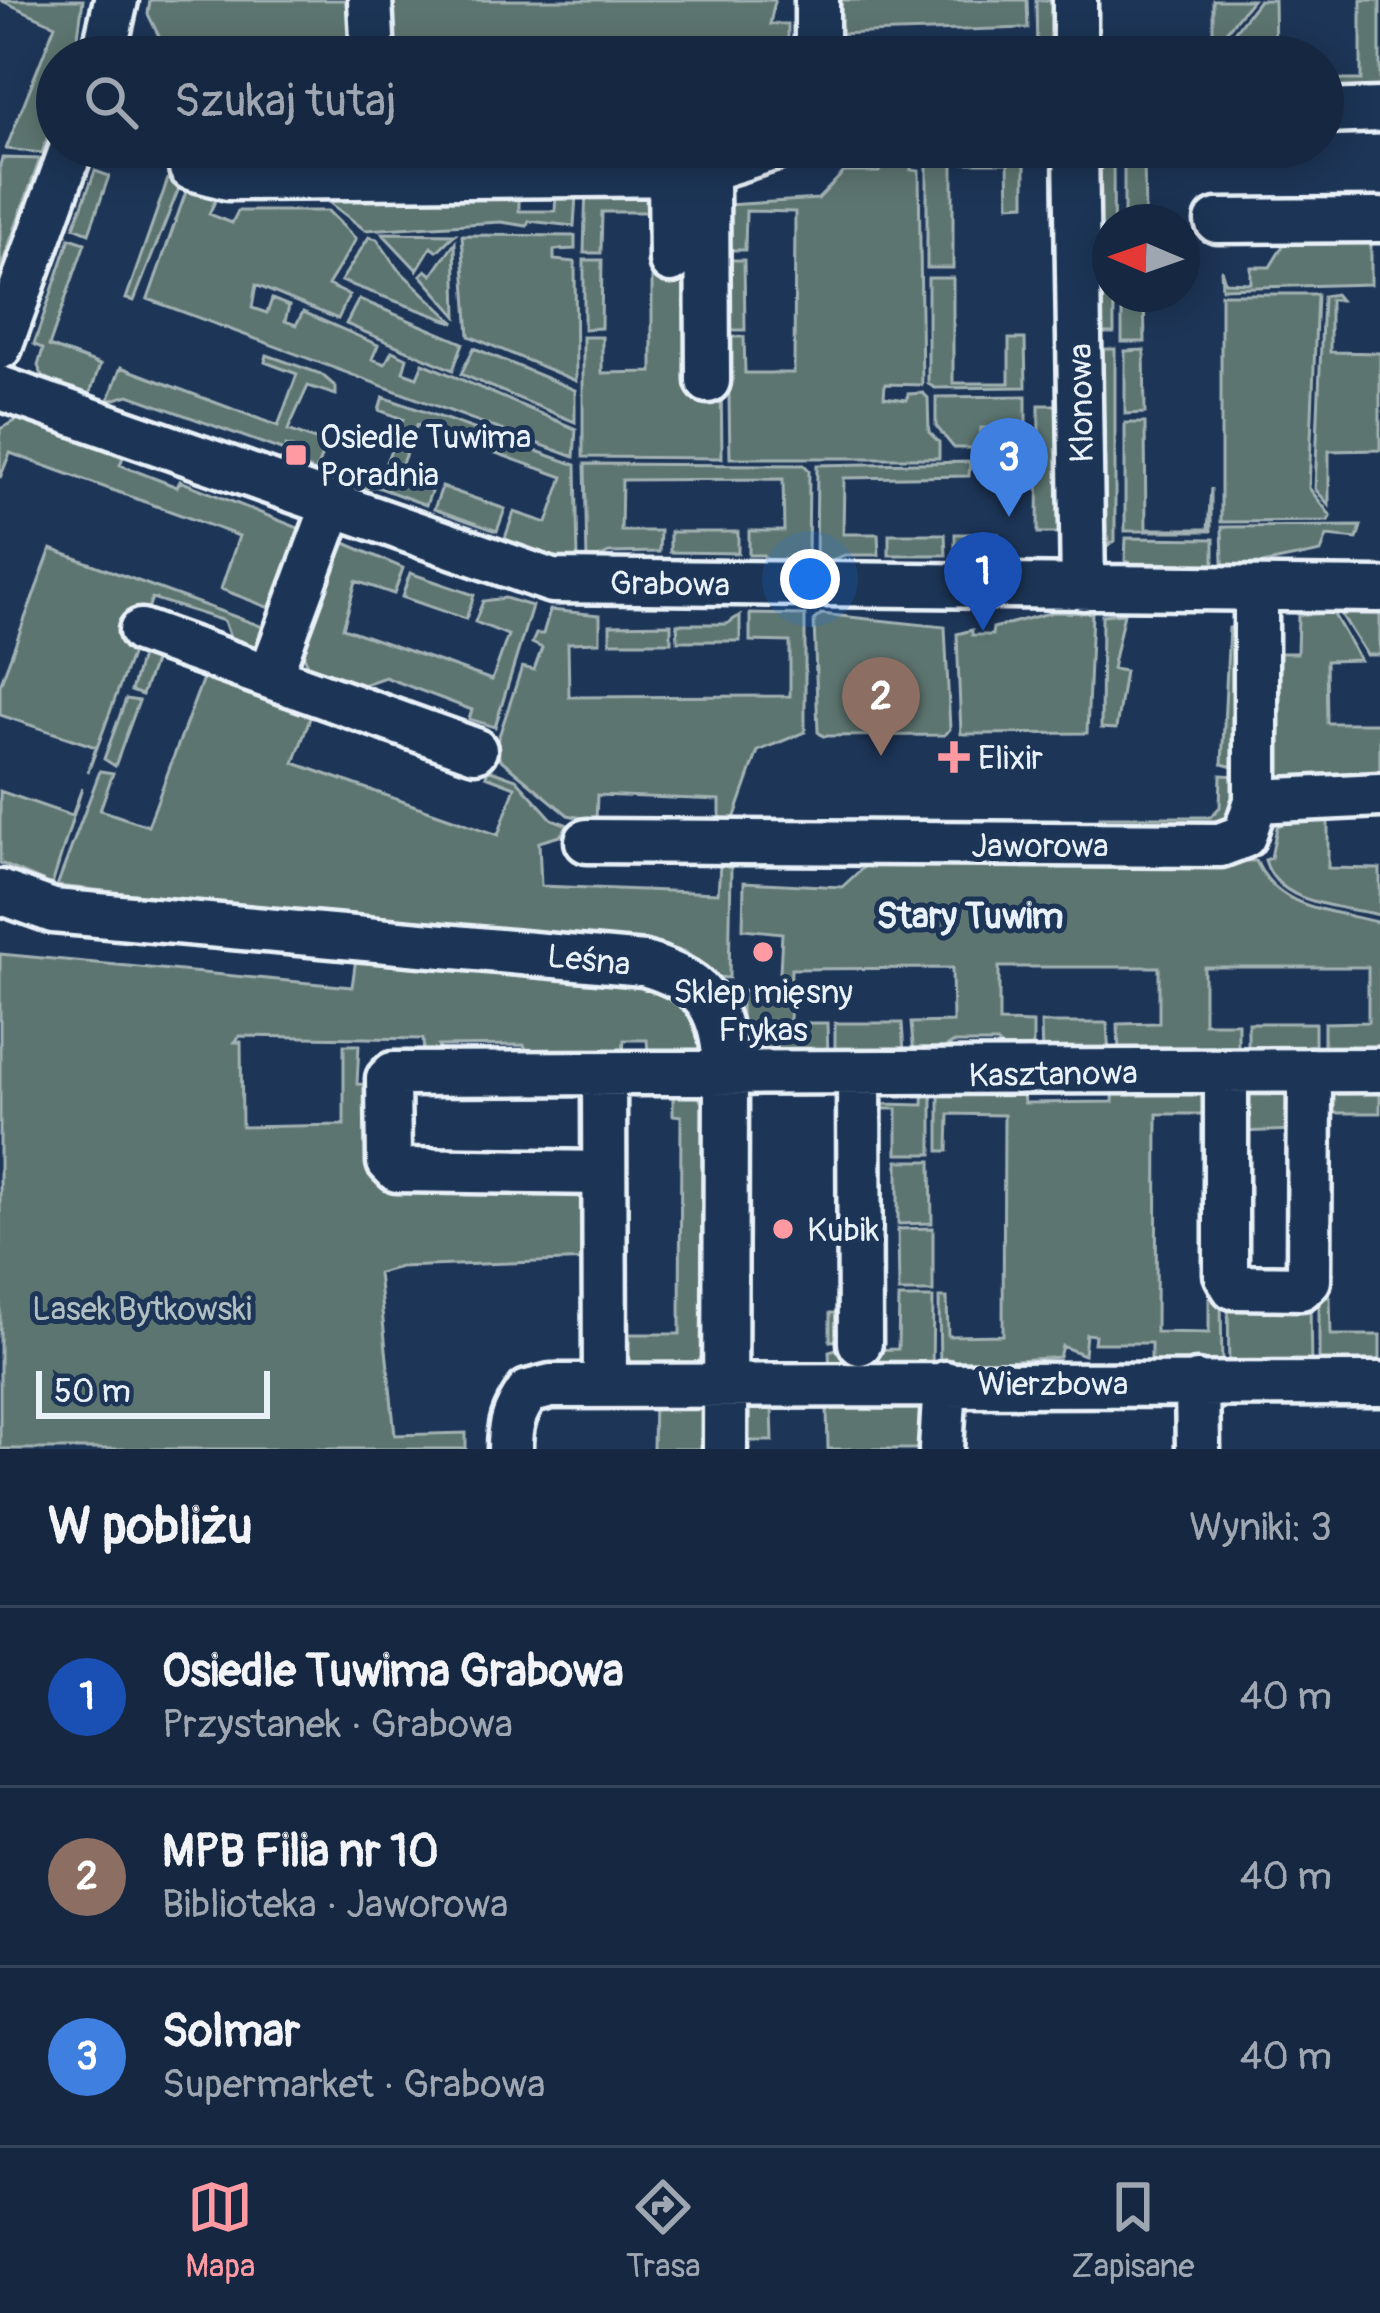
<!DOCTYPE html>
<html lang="pl">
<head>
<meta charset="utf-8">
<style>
  :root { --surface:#162841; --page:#1f3048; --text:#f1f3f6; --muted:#9ea6b1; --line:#35445a; --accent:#ff9aa2 }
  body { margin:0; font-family:Pangolin,sans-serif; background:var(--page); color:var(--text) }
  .compass { position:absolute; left:1092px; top:204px; width:108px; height:108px; border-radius:50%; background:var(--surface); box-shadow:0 6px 30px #0003; rotate:272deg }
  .scale { position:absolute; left:36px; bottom:30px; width:234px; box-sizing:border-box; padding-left:12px; border:6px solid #e8f1f8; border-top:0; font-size:33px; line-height:42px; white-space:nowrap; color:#e8f1f8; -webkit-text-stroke:9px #1d3557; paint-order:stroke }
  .you { position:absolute; left:810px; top:579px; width:42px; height:42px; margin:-30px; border:9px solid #fff; border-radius:50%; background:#1a73e8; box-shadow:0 0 0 18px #1a73e833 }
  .badge { display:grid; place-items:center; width:78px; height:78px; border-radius:50%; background:var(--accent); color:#fff; font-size:39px; font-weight:700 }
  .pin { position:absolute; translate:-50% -99px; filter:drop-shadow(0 3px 6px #0008) }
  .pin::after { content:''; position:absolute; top:63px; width:42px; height:36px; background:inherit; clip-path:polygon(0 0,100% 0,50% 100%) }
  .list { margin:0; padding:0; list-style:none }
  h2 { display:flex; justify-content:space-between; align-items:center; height:156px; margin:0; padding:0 48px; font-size:51px }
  h2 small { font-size:39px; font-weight:400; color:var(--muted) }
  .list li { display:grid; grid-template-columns:78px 1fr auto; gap:36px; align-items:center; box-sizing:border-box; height:180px; padding:0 48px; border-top:3px solid var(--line) }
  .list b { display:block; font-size:45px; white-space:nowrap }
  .list p { margin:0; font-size:39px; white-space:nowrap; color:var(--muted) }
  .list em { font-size:39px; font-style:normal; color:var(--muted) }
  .icon { flex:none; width:66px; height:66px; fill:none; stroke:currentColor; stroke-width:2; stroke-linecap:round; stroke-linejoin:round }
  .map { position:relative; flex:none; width:1380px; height:1449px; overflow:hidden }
  .search { position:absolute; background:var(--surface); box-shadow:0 6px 30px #0003; left:36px; right:36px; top:36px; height:132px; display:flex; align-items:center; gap:30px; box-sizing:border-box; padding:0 42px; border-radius:66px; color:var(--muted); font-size:45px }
  .sheet { height:696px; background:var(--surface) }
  nav { display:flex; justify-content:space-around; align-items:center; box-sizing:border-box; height:168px; border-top:3px solid var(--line); background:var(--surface); font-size:33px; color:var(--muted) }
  nav a { display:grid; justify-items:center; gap:6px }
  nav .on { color:var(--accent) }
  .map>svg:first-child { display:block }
  .green { fill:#5d746f; stroke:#a2b2b4; stroke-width:3 }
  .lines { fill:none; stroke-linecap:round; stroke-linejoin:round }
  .minor-casing { stroke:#e8f1f8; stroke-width:51 }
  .minor { stroke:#1d3557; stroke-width:42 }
  .poi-dot { fill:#ff9aa2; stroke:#1d3557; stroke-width:4.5 }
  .labels { text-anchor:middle; stroke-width:10; stroke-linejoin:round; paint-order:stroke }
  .street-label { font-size:33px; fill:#e8f1f8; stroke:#1d3557 }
  .poi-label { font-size:33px; fill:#e8f1f8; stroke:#1d3557; text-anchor:start }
  .park-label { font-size:33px; fill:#b0bfc1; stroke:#1d3557 }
  .neighbourhood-label { font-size:36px; font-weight:bold; fill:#e8f1f8; stroke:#1d3557 }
</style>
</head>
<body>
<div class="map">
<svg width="1380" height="1449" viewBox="0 0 1380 1449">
  <rect width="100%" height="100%" fill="#1d3557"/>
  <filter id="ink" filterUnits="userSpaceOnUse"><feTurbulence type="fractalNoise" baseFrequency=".00833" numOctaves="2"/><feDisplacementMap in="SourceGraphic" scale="24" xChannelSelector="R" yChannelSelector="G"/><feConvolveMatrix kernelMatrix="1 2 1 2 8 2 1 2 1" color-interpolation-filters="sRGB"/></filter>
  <g filter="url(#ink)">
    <!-- green -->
    <path class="green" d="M83,0L75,57H57V110L42,153L6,149L55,25L0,0Z
      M150,0H366L367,57H169L148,14Z
      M382,0H775L770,24H788V50L629,47L628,57H382Z
      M833,0H1027L1028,28L833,34Z
      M1036,0H1059L1060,57H1037Z
      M1213,0H1252L1213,47Z
      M1259,0H1274L1275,57H1215Z
      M1361,0H1380V94L1323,99V80H1361Z
      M154,147H193L196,160L189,163L134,301L126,299L176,156Z
      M1013,147H1025V204L1009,205L1008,163H953V268H927V151L1008,153Z
      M1098,147H1113L1114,333H1100Z
      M911,150V170L919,171L922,385L885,384L884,397L907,400L908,394L923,393L928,398L929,432L939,442V458H730L728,337H744L745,373H794L795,212L746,211L745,250H728V205L818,199L844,172H879L885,156Z
      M1144,156L1145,222H1124V160Z
      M2,158L40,159L0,270V165Z
      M95,171L109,176L89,233L74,227Z
      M586,183L659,184L689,264L721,381L722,458L583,457V337H602V373L652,372V212H602L601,253H584Z
      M331,187L519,194V211H555L556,195H576L574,226L529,221L527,226L501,222L365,230L330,203Z
      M187,189L216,199L209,214L232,223L238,211H328L356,239L328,285L349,295L338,319L256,285L252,308L267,313L272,299L289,306L285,321L296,325L303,312L378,345L372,359L385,364L392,351L407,358L403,372L417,377L423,363L576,429L574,457L148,299Z
      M1371,229V284L1222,288L1221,269L1225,282L1251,283V267H1270L1292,231Z
      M382,233L455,234L437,251L431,247L417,270Z
      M462,235L575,236V249L554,250V260L575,262L576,381L469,336Z
      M369,237L377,239L397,268L455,323L341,281Z
      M70,238L85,243L49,346L100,365L90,393L84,394L43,377L38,366L43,349L34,344Z
      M455,242L457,316L421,275L426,270L432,275Z
      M584,260H602L601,328L584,329Z
      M727,260H744L745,330H727Z
      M928,278H953V383H1009V339H1025L1026,387L935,388L928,384Z
      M1122,294H1144L1145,342H1122Z
      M1221,294H1317L1309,488L1331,516L1328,521L1221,522Z
      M1335,294L1340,300H1330V352L1380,353V450L1329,451V505L1315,489L1323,296Z
      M359,299L463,343L453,370L346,324Z
      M474,348L575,390V422L461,374Z
      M1096,349H1115V541L1109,545L1108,536H1093L1101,525V358L1094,357Z
      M1144,350L1145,413L1125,414V351Z
      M267,355L321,374L336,387V395L308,386L288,430L326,444L315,473L299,462L297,449L286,446L284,451L129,395L108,401L121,367L278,426L297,374L265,362Z
      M1026,396V428H981L980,448H954L936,426V397Z
      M383,397L576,465L578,560L561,561L510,546L505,538L514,512L547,523L563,477L417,425L399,471L434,484L426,505L375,486L358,490L356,484L379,480L403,419L379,410Z
      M1039,405H1060L1062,533H1038Z
      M21,418L123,457L120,465L177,487L180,481L311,533L280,612L221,589L239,536L10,453L0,478V429Z
      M1125,423H1145L1146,529H1208L1211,488V531H1125Z
      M970,462L969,476L844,478L843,534H878L879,555H845L816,566L817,465Z
      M585,464L804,465L809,470L808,563L771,565L763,555H749V531H784L783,479L622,480L621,531H660L659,552L609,553L587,563Z
      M442,487L505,509L497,531L434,509Z
      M1361,526L1357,539L1327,536L1321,552L1262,564H1223L1222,527Z
      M670,532H738V553L670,552Z
      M889,534H945L946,555H889Z
      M955,534H998L997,560L955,554Z
      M1126,538L1214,539V564L1130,563L1125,560Z
      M345,543L403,568L394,594L356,581L343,628L492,680L508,635L475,622L483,601L505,598L532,606L495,727L469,719L472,710L385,677L351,689L310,669L300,647L338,548Z
      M51,549L282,634L266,654L231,641L224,621L152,598L88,772L96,747L0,715V685Z
      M410,573L474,595L466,619L402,597Z
      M550,610L600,615V642L568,643L569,697L790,696V642L750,641V614L805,615V732L758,751L734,819L720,818V800L597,795L596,821L568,815L500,759L495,748L522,667L534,670L542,648L532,643L536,634H543Z
      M1053,612L1092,613L1087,733L961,734L957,634L972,630V635H992L993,628Z
      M1124,613L1112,669L1125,671L1116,729L1101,728L1102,615Z
      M1333,613L1360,660L1326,661L1327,723H1380V781L1279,788L1268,773L1270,653H1297L1298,615Z
      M821,614L945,627L950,729L945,735L823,736L818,732L814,620Z
      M1341,614H1380V655H1367Z
      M740,615V641H678L677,624H727Z
      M671,624V642H610V625Z
      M1235,627L1237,768L1222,764L1229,628Z
      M143,649L347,716L344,726L311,715L294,763L498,835L515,787L486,776L488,769L516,779L552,819L568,825L560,836L539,842L541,886L718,893L720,865L731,868L729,978L716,977L684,951L57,886L100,771L113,773L100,810L148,826L203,678L155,659L142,695L131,691Z
      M126,699L139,701L115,766L104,759Z
      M1221,775L1237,776L1236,812L1228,825L1100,835V817H1210L1220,807Z
      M82,788L52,885L0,863V791L72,816Z
      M1328,821V868L1380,869V915C1341,906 1277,905 1265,860L1271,858L1277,827L1285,822Z
      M878,854L1256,861C1279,911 1330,909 1380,923V1054L1324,1053V1023L1368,1022V967H1204V1023H1238V1056L1119,1057L1118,1024L1159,1023V967H999V1022L1033,1023V1055L1006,1052L997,1043H953L928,1058L914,1055L911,1023L953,1022L952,968L791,969L790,1023H827L828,1058L756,1056L741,1019V990L779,992L782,933L743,929L744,882L842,887Z
      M0,954L352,987L356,958L430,959V967L658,989L691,1014L703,1060L649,1062L647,1040H624L623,1053L533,1061L524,1045L438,1046L450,1069L424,1056L423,1039L240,1036L235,1042H241L242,1127L344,1125V1045H359L357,1084L375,1085L381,1181L585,1180L593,1260L400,1267L378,1273L395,1435L466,1433V1449H0Z
      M835,1023H902L904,1052L835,1056Z
      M1041,1023H1107L1109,1057H1042Z
      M1248,1023H1315V1052H1248Z
      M1272,1076L1297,1085L1295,1130L1240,1132L1236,1092L1273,1094Z
      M1380,1076V1113H1332L1331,1150L1319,1151L1321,1088Z
      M1114,1079L1215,1089L1210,1114H1157L1156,1332L1209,1333V1298H1221L1222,1371L1151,1372V1343H1094L1095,1335L1086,1334L1084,1355L1062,1346L1059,1357L975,1363L972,1373H966L963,1364H945L940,1372L939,1298H947L948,1336L1003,1335L1004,1115L949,1114L948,1151H939V1081L1023,1092L1024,1103L1113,1102Z
      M924,1080L932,1081V1154H897V1109H866L878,1090L883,1104L923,1105Z
      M673,1090L696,1092L705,1108V1349L697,1365L629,1366L623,1362L616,1299H627V1334H680L681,1116L673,1115Z
      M898,1161H931L932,1223L898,1224Z
      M933,1228V1292H899L898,1229Z
      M1319,1297H1330L1331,1335H1380V1371L1319,1372Z
      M899,1298H933L932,1373L830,1372L829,1351L843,1347L842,1340L830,1341V1313H851L868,1350L898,1349Z
      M1228,1298L1310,1300L1311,1370H1229Z
      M923,1395L932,1449H828L827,1408H772L773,1441H744L748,1406Z
      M654,1397L703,1402V1449H653Z"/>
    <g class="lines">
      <defs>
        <path id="minor" d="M370,0L373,57
          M817,0V57
          M1075,0V57
          M103,57L116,0
          M1323,112L1380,110
          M1076,147L1083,588
          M191,168L228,178L693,174L779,147
          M707,169L708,381
          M670,174L671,261
          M1217,221L1380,220
          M0,347L72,147
          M0,388L552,581L1380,590
          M141,631L475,750
          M270,676L332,508
          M1256,801L1380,795
          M587,841L1220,845L1244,836L1256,801V591
          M0,892L53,911L644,964C711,983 722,1012 726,1076L725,1449
          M1226,1071V1274L1233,1287L1301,1288L1309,1280L1310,1070
          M859,1074L860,1343
          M604,1077L605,1385
          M604,1173L397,1170L389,1162L388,1079L393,1074L1380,1070
          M1197,1383L1198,1449
          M510,1449C510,1424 514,1412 528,1392L551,1386L1380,1384
          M941,1449L945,1383"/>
      </defs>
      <!-- minor casing -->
      <use href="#minor" class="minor-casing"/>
      <!-- minor -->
      <use href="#minor" class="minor"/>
    </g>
  </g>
  <!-- markers -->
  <g class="poi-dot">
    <rect x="284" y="443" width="24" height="24" rx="6"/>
    <path d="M948 739h12v12h12v12h-12v12h-12v-12h-12v-12h12z"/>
    <circle cx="763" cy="952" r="12"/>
    <circle cx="783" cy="1229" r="12"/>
  </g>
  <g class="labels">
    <!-- street labels -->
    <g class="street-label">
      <text transform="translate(1080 403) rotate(-91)" y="12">Klonowa</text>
      <text transform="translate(670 583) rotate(1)" y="12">Grabowa</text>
      <text x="1040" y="857">Jaworowa</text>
      <text transform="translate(589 959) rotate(6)" y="12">Leśna</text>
      <text transform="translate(1053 1073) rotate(-1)" y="12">Kasztanowa</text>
      <text x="1053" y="1395">Wierzbowa</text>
    </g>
    <!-- poi labels -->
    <g class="poi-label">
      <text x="320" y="448">Osiedle Tuwima<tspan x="320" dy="38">Poradnia</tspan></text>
      <text x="978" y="769">Elixir</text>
      <text x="763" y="1003" text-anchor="middle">Sklep mięsny<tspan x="763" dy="38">Frykas</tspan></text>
      <text x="807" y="1241">Kubik</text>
    </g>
    <!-- park labels -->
    <g class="park-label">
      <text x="142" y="1320">Lasek Bytkowski</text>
    </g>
    <!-- neighbourhood labels -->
    <g class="neighbourhood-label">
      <text x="970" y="928">Stary Tuwim</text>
    </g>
  </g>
</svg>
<svg class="compass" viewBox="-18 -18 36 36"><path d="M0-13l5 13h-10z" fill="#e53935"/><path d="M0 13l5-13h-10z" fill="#9ea6b1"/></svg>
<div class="scale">50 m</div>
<div class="you"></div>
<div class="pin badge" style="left:983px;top:631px;background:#1a4fb4">1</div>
<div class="pin badge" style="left:881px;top:756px;background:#8d6e63">2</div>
<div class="pin badge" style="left:1009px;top:517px;background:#3f7fe0">3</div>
<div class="search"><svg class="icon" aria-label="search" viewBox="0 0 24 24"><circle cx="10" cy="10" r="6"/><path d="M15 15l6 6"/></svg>Szukaj tutaj</div>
</div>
<section class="sheet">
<h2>W pobliżu<small>Wyniki: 3</small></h2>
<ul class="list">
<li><span class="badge" style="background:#1a4fb4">1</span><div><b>Osiedle Tuwima Grabowa</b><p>Przystanek · Grabowa</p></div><em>40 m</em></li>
<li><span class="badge" style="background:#8d6e63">2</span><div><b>MPB Filia nr 10</b><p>Biblioteka · Jaworowa</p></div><em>40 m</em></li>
<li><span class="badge" style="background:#3f7fe0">3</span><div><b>Solmar</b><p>Supermarket · Grabowa</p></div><em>40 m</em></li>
</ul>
</section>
<nav>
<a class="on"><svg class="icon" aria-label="map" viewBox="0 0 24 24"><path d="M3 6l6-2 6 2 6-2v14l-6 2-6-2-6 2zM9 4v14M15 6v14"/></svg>Mapa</a>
<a><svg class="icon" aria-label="directions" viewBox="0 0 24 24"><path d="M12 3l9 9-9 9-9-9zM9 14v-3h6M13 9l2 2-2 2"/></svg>Trasa</a>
<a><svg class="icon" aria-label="saved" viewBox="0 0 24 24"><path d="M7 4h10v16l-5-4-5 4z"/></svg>Zapisane</a>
</nav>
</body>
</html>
